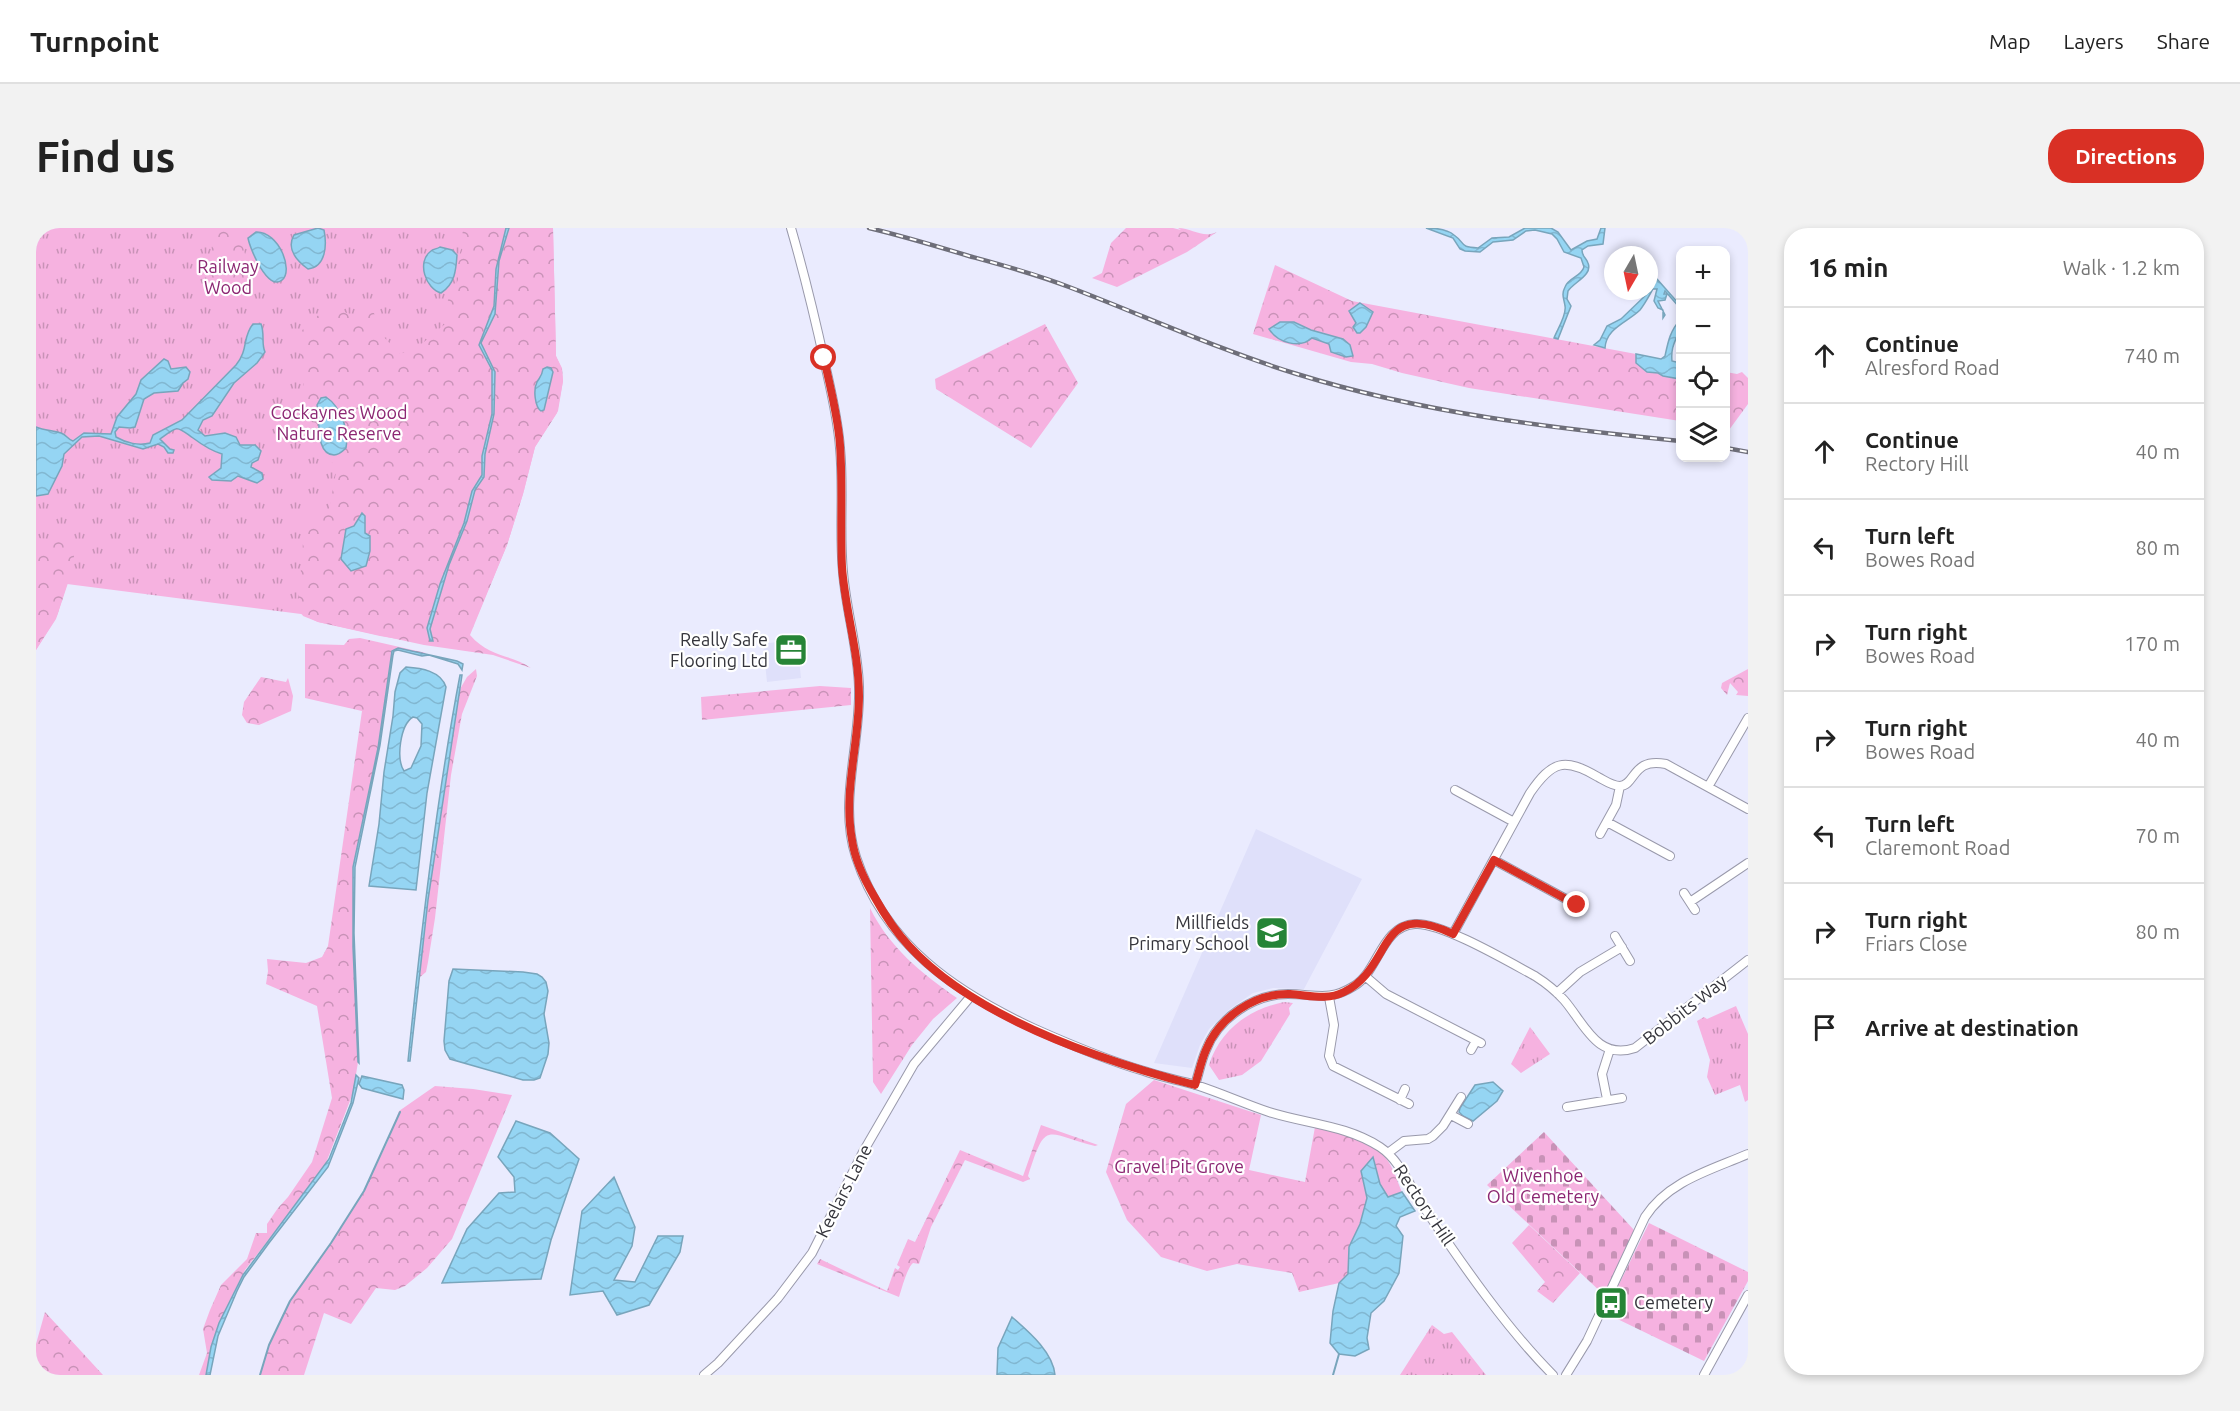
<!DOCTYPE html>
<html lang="en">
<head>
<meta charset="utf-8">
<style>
  :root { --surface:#fff; --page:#f2f2f2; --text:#222; --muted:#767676; --line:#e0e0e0; --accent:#d93025 }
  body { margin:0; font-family:Ubuntu,sans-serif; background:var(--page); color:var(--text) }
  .controls { position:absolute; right:18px; top:18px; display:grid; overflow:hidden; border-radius:12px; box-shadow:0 3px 9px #0003 }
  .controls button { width:54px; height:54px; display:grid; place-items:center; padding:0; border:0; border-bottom:2px solid var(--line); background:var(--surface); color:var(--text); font:30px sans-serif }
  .compass { position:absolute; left:1568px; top:18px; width:54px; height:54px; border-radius:50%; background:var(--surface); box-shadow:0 3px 9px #0003; rotate:189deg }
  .stop { position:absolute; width:18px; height:18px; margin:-14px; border:4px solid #d93025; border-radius:50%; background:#fff }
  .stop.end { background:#d93025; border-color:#fff; box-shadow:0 2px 6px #0008 }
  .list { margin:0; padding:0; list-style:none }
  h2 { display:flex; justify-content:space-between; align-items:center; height:78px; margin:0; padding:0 24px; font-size:26px }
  h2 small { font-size:20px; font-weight:400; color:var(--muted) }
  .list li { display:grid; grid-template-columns:39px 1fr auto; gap:18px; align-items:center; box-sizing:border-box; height:96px; padding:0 24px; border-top:2px solid var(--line) }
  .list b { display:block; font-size:22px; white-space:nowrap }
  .list p { margin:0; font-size:20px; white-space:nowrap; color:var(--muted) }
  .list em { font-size:20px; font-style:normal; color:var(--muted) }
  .icon { flex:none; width:33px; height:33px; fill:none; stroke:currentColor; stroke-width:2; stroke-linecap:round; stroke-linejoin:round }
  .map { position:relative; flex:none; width:1712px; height:1147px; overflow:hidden; border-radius:24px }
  header { display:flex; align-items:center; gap:36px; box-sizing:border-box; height:84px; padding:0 30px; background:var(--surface); border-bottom:2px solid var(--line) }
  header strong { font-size:28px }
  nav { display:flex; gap:33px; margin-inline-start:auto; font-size:21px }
  .intro { display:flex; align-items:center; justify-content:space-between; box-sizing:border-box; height:144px; padding:0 36px }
  h1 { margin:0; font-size:42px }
  .button { padding:15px 27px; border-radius:24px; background:var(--accent); color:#fff; font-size:21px; font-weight:700 }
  main { display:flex; gap:36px; padding:0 36px }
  aside { flex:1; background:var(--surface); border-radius:24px; box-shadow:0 3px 9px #0003 }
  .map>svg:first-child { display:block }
  .built { fill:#dfe0fa }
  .grass { fill:url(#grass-tufts) }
  .forest { fill:url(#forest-crowns) }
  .cemetery { fill:url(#cemetery-stones) }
  .water { fill:url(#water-waves); stroke:#78a5bc; stroke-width:1.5; fill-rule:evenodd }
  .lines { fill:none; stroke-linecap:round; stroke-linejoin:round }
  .stream { stroke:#78a5bc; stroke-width:2 }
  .minor-casing { stroke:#9999ab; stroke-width:10 }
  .minor { stroke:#fff; stroke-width:8 }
  .rail-casing { stroke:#6e6e79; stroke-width:4.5 }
  .rail { stroke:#fff; stroke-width:2; stroke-dasharray:7; stroke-linecap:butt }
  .route { stroke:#d93025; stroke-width:8 }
  .labels { text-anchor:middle; stroke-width:4.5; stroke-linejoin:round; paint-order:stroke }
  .park-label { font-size:18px; fill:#8c2773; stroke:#fff }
  .poi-label { font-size:18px; fill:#35353c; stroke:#fff; text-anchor:end }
  .street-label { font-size:18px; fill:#35353c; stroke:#fff }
</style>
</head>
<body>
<header>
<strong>Turnpoint</strong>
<nav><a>Map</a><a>Layers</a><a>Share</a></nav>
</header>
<div class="intro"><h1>Find us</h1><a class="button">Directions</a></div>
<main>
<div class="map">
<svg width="1712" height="1147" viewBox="0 0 1712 1147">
  <defs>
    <pattern id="grass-tufts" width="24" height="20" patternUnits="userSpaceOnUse" patternTransform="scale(1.5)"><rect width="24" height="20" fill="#f6b2e0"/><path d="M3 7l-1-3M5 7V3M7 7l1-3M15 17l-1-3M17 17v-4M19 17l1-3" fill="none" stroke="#c892b7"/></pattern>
    <pattern id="forest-crowns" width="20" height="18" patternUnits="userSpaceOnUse" patternTransform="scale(1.5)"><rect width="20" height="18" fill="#f6b2e0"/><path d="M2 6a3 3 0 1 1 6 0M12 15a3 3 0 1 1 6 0" fill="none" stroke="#c892b7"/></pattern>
    <pattern id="cemetery-stones" width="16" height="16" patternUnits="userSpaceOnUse" patternTransform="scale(1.5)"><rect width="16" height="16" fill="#f6b2e0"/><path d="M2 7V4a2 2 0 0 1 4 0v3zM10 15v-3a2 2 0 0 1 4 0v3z" fill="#c892b7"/></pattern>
    <pattern id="water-waves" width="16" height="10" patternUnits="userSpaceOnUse" patternTransform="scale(1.5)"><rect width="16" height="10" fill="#95d5f3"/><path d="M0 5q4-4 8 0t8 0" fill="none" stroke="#81b7d1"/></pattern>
  </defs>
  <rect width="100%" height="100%" fill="#eaebfe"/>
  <!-- built -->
  <path class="built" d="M761,411L765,450L731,454L727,416Z
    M1220,601L1326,651L1268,761L1237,760L1217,765L1194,781L1173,801L1164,817L1156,840L1118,835Z"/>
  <!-- grass -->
  <path class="grass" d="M0,0H517L520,128L526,140L527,153L522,183L499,219L487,266L471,317L427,422L344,408L282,394L265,386L31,356L20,391L0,422Z
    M1248,774L1257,775L1253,780L1254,786L1225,833L1206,847L1183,852L1173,837C1184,802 1213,781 1248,774Z
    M1700,778L1712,806V872L1709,874L1704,857L1679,867L1671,849L1674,832L1661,793L1668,789L1671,791Z
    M1494,799L1514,826L1485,845L1475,836Z
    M1396,1097L1408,1106L1416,1104L1450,1147H1364Z"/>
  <!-- forest -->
  <path class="forest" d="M180,0H205C205,21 222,56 201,68C190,75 181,73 169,70L174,27Z
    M426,0H517L520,128L526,142L527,153L521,185L499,219L487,266L471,317L434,407C454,430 475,426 495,440L457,427L388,417L282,394L267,388L262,379L269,289L275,285L292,287L301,239L283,222C282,208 283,197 270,189L265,127L259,122L261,112L272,92L288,85L304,82L324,91L327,84L338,85L343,104L364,126L381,120L409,96L412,72L422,52V35L428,16Z
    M1090,0H1137L1145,2L1142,0C1156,0 1167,11 1181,4L1151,24L1081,59L1056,50L1066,45L1075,15Z
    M1239,37L1316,73L1600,126V135L1611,144H1622L1627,148L1644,151V193L1433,160L1366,145L1336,136L1315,134L1217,106Z
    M1009,96L1042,155L995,220L900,161L899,151Z
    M1690,144L1701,146L1706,144L1712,150V176L1693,202L1690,201Z
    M0,310L38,314L39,322L35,346L21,388L0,422Z
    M324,410L390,425L387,427L362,420L356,423L342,520L317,639V719L322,834L317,865L288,940L209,1042L183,1095L175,1119L170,1147H163L171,1125L167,1101L174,1082L185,1057L211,1031L220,1005H231V996L242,980L252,969L276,934L296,870L281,778L230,756L232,743L231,731L270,735L286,729L292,718L326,483L269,470V416L308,417L313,411Z
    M440,441L441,448L426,486L415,547L399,690L392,734L390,744L383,750L392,672L424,461L431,449Z
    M1712,441V468L1700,467L1702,464L1694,455L1691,467L1685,460L1686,455Z
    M225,449L250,454L252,450L257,468L255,483L223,497L211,495L206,487L208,474Z
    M784,458L815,460V477L666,492L665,469Z
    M834,680C853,719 886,746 921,770L897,791L876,817L845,866L837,854Z
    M1118,852L1225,887L1213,942L1269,954L1279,899C1303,904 1333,909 1349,929C1357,938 1361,953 1366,964L1352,969L1344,957L1337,930L1326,943L1331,970L1324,996L1313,1019L1312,1046L1303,1055L1263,1064L1256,1045L1201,1036L1171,1043L1125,1029L1091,992L1070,944L1090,876Z
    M399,858L437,861L476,867L416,1011L391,1040L369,1058L359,1062L340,1060L315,1096L288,1085L268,1147H224L233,1117L254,1073L295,1015L328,963L351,915L363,883Z
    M1005,897L1062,917L1059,918C1009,905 1010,891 992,948L994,951L987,954L929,932L895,999L883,1036L877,1035C871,1040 866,1060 863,1069L781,1036L784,1031L851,1063L859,1040L862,1042L864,1039L861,1037L872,1011L879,1014L924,922L987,948Z
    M1493,997L1544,1045L1517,1075L1501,1063L1509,1054L1476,1015Z
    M9,1084L67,1147H0V1116Z"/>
  <!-- cemetery -->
  <path class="cemetery" d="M1508,904L1598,1002L1568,1067L1451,957Z
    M1613,995L1712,1044V1053L1668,1133L1569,1085Z"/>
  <!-- water -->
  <path class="water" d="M282,0L288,2C291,17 290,39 272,41C261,33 250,21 258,7Z
    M470,0H473L463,33L459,86L445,115L459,144L458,186L449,226L448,249L439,262L431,293L413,337L394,401L397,413H394L391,400L404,356L428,295L436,263L446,247V228L456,186V142L443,117L458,78L460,41Z
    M1390,0C1399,0 1411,1 1418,7C1431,16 1422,19 1442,20L1456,10L1473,9L1489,0H1515L1522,4L1535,22L1551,13L1561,11L1565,0H1569L1567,16L1552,18L1546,22C1546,29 1550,29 1552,35C1557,47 1538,54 1532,63L1531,71L1535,78L1522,111L1518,110C1521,102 1531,87 1529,78C1528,70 1525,67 1529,59C1533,49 1545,49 1548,39L1545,30L1528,24L1521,11L1516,6L1499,2L1490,3L1477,12L1457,14L1444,24L1429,23L1424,21L1417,10Z
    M220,4C243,3 258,43 246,52C232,64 214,21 212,10Z
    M404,19L416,22L421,27C420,42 419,56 405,65C390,61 380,34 395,23C397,21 401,21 404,19Z
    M1613,42L1644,77V80L1629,63L1628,66H1631L1629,72L1622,73L1629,87L1627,90V82L1622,80L1618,73L1621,61H1617C1613,68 1609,76 1604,82C1592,94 1570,100 1569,120L1558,117L1564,112L1571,98L1585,91L1612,65Z
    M1324,75L1337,84L1330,99L1324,105H1321L1317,99L1320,95L1313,83Z
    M1644,92C1645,109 1634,113 1636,133L1644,135V151L1627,148L1622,145L1611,144L1600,135V126L1625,131L1629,128C1632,114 1634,103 1644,92Z
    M1244,94H1258L1275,102L1307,111L1314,117L1317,128L1310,129L1295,124L1293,116L1276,110C1264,121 1242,115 1233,101Z
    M217,96H225C229,106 225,115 229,124L221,135L198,155L176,188L167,192L162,202L169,208L189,205L200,209L204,217H219L225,223L222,232L216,235L215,239L226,245L227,251L221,255L202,248L195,253L176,252L173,249L185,240L186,226C176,223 165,216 157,210C140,198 143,197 124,211L134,221L138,222L137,225H132L128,219L122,216L107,221L63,208L46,209L28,226L26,238L12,266L0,268V199C9,203 16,202 25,205C31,207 31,211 37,213L48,205L75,206L81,189L100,166L105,152L128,131L132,133L135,141L150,139L154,144L152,151L147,155L142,163L118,165L108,171L99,199L94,200L83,199L79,204L80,209C90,215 103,218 114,215L117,207L146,192L200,137C213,121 206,109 217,96Z
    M511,139L515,140L517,144L508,182L505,183C499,179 497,162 501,154C504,149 506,148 507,141Z
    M290,169C305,179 313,202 310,220C307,223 303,227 298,227C278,226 285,190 281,177L285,170Z
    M326,285L329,288V305L334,308V323L330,338L315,343L305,331L310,301L318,298Z
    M362,420L421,433L427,436L426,442L422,436L393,427L386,428L362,422L358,423L357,427L344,517L319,639L318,705L323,835L322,834L317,719V639L342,520L356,423Z
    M370,439C385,440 405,443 410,459L391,565L380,662L333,658L343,596L348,544L357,488L359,464L364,445ZM377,489L381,490L386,496L385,518L375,540L368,543C360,531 364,497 377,489Z
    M424,447H426L392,672L374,833H372C385,704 400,574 424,447Z
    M417,741L487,744L501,746L506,749L510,754L512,763L508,786L513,815L512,826L504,850L498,852H487L414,831L409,822L408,813L413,753Z
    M320,847L323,850L317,875L292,939L233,1015L208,1049L201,1063L182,1108L174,1147H170L175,1119L183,1095L207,1047L293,931L315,875Z
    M326,848L366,857L368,862L367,871L326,860L323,856Z
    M1457,854L1467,863L1461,873L1437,893L1427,888L1423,884L1424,880L1439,857Z
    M480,893L514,905L543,931L515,1012L505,1051L406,1055L431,1001L463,965L479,964L478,949L462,929Z
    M1337,929L1344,956L1352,969L1366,964L1379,983L1364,989L1360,998L1367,1008L1363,1045L1348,1073L1335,1085L1331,1110L1333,1121L1319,1128L1303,1126L1294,1115L1297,1083L1303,1055L1312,1046L1313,1019L1324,996L1331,970L1325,943Z
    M578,949L599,999L596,1018L578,1052L599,1054L622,1008H647L644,1024L613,1077L581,1087L567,1063L534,1067L546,983Z
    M976,1089C993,1104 1017,1124 1019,1147H961L962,1120Z"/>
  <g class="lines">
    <!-- stream -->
    <path class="stream" d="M224,1147L233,1117L254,1073L295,1015L328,963L364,884
      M1297,1147L1303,1126"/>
    <defs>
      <path id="minor" d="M755,0C768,45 779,90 789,136C795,163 802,191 804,220C808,261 803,303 807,344C810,382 822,420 823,459C825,515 802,574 820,629C849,717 919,764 999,801C1035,817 1070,832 1108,843C1125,849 1143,852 1160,857C1185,865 1209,876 1233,884C1271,896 1310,897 1344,919C1365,933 1375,961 1389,981C1426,1036 1471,1101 1517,1147
        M1672,559L1712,490
        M1419,562L1478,594
        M1571,594L1634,628
        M1564,606L1580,577L1584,558
        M1458,632L1541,677
        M1648,665L1659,682
        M1654,674L1712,635
        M1417,706L1494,565C1516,533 1528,529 1562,549C1568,552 1576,558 1584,558C1600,557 1596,529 1630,536L1712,581
        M1579,708L1594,733
        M1329,748L1350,766L1445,815
        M1521,765L1544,744L1586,719
        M1293,769L1298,797L1293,828L1297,838L1373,876
        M1435,822L1440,813
        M1159,857C1163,845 1165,833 1170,822C1182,790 1218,766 1252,766C1279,766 1293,774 1318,758C1343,743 1345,698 1379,696C1405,694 1473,734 1499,748C1510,755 1519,762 1528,772C1548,795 1561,833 1599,820L1712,732
        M1571,871L1566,846L1574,821
        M1364,872L1369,861
        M1531,879L1586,870
        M1415,887L1432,896
        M1352,925L1368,913L1392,911L1397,908L1407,898L1425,869
        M668,1147L682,1135L742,1070L776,1025L827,924L878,836L935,768
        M1530,1147L1551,1113L1609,989C1632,953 1675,942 1712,926
        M1668,1147L1712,1067"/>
    </defs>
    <!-- minor casing -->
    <use href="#minor" class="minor-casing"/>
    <!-- minor -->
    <use href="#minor" class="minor"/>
    <defs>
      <path id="rail" d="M833,0C867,8 900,18 933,28C966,37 1000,46 1033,59C1109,88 1183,122 1261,146C1386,185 1515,200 1644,213
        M1690,220L1712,224"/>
    </defs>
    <!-- rail casing -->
    <use href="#rail" class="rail-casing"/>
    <!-- rail -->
    <use href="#rail" class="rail"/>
  </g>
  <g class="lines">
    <!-- route -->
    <path class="route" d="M788,130C794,159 802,188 804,217C807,258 804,298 806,339C809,382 823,424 823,468C823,516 807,564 816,612C819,632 828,651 838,668C848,686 859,703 873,718C939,790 1067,833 1159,857C1163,845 1165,833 1170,822C1183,789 1219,765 1254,766C1273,767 1290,773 1308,764C1358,740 1340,669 1417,706L1458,632L1541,677"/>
  </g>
  <!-- icons -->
  <defs>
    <symbol id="office-square" viewBox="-11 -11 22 22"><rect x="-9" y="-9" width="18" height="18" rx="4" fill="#268436" stroke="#fff"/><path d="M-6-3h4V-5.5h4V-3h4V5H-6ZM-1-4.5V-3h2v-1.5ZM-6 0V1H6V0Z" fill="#fff"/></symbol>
    <symbol id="school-square" viewBox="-11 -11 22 22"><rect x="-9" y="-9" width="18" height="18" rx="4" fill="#268436" stroke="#fff"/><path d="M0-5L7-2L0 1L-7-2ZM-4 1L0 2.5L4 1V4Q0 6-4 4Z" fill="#fff"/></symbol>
    <symbol id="bus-square" viewBox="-11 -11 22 22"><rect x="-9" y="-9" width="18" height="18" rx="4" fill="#268436" stroke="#fff"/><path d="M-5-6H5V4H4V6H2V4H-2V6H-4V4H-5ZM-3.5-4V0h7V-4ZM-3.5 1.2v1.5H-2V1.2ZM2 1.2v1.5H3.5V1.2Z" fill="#fff"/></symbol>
  </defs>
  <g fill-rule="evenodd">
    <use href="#office-square" x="736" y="403" width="38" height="38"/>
    <use href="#school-square" x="1217" y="686" width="38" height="38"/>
    <use href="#bus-square" x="1556" y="1056" width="38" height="38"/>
  </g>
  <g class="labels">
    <!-- park labels -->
    <g class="park-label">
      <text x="192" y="45">Railway<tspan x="192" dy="21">Wood</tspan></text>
      <text x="303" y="191">Cockaynes Wood<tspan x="303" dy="21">Nature Reserve</tspan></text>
      <text x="1143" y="945">Gravel Pit Grove</text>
      <text x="1507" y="954">Wivenhoe<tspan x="1507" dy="21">Old Cemetery</tspan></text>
    </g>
    <!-- poi labels -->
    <g class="poi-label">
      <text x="732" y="418">Really Safe<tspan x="732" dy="21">Flooring Ltd</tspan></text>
      <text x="1213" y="701">Millfields<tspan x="1213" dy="21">Primary School</tspan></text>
      <text x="1598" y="1081" text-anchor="start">Cemetery</text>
    </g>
    <!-- street labels -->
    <g class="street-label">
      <text transform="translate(1649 782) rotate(-38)" y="6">Bobbits Way</text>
      <text transform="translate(808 963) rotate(-63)" y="6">Keelars Lane</text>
      <text transform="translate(1388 977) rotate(56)" y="6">Rectory Hill</text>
    </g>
  </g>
</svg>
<div class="controls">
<button>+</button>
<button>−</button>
<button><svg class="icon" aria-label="locate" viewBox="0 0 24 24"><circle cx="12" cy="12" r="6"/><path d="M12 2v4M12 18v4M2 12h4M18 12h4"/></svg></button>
<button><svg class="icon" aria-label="layers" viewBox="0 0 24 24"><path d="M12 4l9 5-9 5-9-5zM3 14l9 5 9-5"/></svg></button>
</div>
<svg class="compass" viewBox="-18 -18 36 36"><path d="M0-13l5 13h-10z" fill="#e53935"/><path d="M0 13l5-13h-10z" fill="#767676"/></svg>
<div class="stop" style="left:788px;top:130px"></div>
<div class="stop end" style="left:1541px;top:677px"></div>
</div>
<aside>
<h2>16 min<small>Walk · 1.2 km</small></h2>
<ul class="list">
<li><svg class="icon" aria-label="ahead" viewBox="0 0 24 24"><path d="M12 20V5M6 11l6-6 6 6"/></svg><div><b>Continue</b><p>Alresford Road</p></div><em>740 m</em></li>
<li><svg class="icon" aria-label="ahead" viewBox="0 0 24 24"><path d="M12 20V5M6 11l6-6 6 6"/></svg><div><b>Continue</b><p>Rectory Hill</p></div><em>40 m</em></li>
<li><svg class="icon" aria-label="left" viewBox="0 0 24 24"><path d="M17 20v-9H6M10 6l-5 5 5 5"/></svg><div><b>Turn left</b><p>Bowes Road</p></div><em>80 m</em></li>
<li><svg class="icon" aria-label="right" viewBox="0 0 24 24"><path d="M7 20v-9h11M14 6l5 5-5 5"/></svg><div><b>Turn right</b><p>Bowes Road</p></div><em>170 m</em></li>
<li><svg class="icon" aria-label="right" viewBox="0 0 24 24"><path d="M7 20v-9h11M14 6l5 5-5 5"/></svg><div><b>Turn right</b><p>Bowes Road</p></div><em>40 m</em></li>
<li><svg class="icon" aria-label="left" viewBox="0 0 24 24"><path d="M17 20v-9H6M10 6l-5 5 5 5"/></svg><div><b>Turn left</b><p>Claremont Road</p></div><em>70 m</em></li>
<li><svg class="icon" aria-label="right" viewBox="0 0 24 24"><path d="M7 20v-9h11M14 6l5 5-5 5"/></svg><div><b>Turn right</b><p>Friars Close</p></div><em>80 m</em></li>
<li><svg class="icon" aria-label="arrive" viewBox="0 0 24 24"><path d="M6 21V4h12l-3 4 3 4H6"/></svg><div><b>Arrive at destination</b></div></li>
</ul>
</aside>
</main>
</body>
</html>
